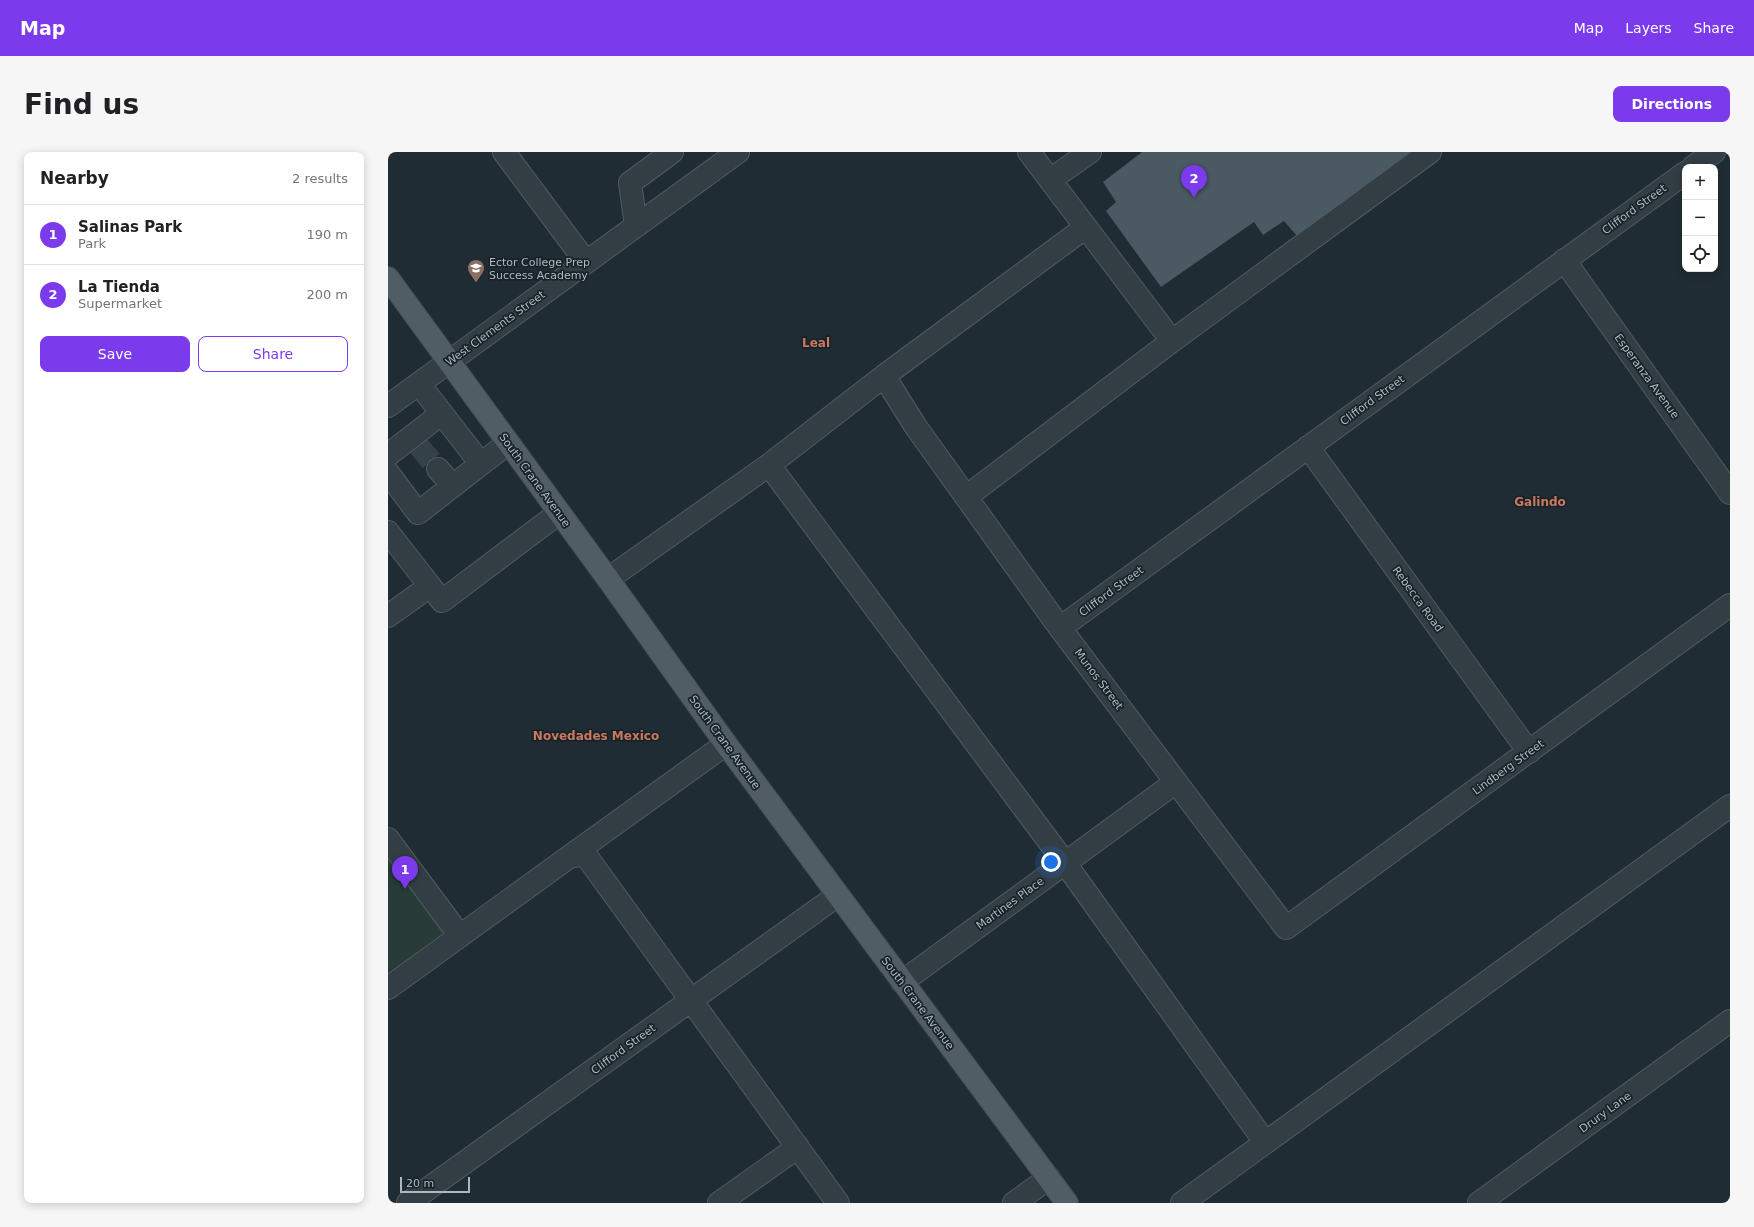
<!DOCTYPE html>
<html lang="en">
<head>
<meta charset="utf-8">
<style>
  :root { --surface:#fff; --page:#f6f6f6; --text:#202124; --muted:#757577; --line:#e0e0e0; --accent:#7c3aed }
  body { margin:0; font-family:"DejaVu Sans",sans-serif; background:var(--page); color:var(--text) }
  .controls { position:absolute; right:12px; top:12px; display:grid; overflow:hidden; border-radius:8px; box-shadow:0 2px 10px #0003 }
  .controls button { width:36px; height:36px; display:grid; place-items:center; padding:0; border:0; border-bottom:1px solid var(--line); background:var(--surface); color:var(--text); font:20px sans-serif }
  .scale { position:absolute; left:12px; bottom:10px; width:70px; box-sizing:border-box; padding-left:4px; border:2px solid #adb9c1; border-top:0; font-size:11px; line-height:14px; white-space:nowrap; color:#adb9c1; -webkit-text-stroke:3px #192228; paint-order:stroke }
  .you { position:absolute; left:663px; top:710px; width:14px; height:14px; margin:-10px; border:3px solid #fff; border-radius:50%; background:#1a73e8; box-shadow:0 0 0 6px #1a73e833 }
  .badge { display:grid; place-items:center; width:26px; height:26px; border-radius:50%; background:var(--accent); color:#fff; font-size:13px; font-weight:700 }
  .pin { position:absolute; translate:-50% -33px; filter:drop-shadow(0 1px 2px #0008) }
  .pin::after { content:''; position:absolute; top:21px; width:14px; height:12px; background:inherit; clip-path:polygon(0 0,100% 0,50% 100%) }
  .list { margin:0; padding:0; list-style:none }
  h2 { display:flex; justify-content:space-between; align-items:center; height:52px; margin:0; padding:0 16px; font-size:17px }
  h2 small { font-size:13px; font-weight:400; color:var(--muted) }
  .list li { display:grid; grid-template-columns:26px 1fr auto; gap:12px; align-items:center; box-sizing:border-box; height:60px; padding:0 16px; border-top:1px solid var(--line) }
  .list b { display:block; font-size:15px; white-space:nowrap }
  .list p { margin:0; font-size:13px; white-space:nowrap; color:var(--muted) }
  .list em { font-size:13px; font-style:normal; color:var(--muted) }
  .actions { display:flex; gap:8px; padding:12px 16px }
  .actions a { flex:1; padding:9px 0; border:1px solid var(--accent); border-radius:8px; text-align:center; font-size:14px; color:var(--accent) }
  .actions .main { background:var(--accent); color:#fff }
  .icon { flex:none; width:22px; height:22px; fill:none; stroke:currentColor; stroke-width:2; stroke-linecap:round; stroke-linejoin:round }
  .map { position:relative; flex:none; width:1342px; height:1051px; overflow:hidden; border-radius:8px }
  header { display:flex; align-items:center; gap:24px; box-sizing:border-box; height:56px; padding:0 20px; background:var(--accent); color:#fff }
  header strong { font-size:19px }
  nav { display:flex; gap:22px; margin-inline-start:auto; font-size:14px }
  .intro { display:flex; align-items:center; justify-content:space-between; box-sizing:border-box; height:96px; padding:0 24px }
  h1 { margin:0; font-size:28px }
  .button { padding:10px 18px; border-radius:8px; background:var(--accent); color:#fff; font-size:14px; font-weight:700 }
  main { display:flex; gap:24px; padding:0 24px }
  aside { flex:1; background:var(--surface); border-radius:8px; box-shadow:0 2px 10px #0003 }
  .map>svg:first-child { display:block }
  .green { fill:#283b37 }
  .building { fill:#4b5962 }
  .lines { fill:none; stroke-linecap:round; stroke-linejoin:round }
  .minor-tunnel { stroke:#354148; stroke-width:22; stroke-dasharray:22 11; stroke-linecap:butt }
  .minor-casing { stroke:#515b62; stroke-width:24 }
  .major-casing { stroke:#3d464d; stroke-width:24 }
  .minor { stroke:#333d44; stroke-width:22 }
  .major { stroke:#515d64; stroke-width:22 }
  .labels { text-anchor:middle; stroke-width:3.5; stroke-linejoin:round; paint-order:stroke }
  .street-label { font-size:11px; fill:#adb9c1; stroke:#192228 }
  .poi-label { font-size:11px; fill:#adb9c1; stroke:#192228; text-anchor:start }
  .neighbourhood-label { font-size:12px; font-weight:bold; fill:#c97960; stroke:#192228 }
</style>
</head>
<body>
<header>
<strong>Map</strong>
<nav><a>Map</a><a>Layers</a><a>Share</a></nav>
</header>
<div class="intro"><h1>Find us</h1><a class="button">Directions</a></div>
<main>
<aside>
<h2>Nearby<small>2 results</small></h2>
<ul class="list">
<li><span class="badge">1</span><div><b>Salinas Park</b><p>Park</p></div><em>190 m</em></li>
<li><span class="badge">2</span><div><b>La Tienda</b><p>Supermarket</p></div><em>200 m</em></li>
</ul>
<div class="actions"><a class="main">Save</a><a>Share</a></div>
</aside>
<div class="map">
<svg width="1342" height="1051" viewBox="0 0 1342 1051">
  <rect width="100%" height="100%" fill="#202c33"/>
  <!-- green -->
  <path class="green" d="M0,693L68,782L0,833Z"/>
  <!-- building -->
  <path class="building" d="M754,0H1022L909,84L896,69L875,83L866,70L773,135L718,59L728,50L715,30Z"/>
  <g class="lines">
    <!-- minor-tunnel -->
    <path class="minor-tunnel" d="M29,292L50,317"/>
    <defs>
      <path id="minor" d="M116,0L198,110
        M641,0L784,189
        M1305,15L1326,0
        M662,28L702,0
        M248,74L242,31L284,0
        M1176,108L1342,341
        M496,224L528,275L672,476L898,776L1342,453
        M31,232L93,312
        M0,254L350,0
        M920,295L1141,600
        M0,303L53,262
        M381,313L677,711L877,990
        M50,317L65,334
        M0,321L30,361L120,291
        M578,345L784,189L1042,0
        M0,380L42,434L0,464
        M220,427L381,313L496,224L698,75
        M42,434L54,449L171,361
        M672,476L1297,21
        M0,687L72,784
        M181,705L338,592
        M514,830L788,630
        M0,836L181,705L192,703L199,705L450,1051
        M20,1051L450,743
        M331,1051L410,995
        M626,1051L661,1026
        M794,1051L1342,654
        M1091,1051L1342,869"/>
      <path id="major" d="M0,126L220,427L338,592L679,1051"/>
    </defs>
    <!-- minor casing -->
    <use href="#minor" class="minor-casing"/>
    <!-- major casing -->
    <use href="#major" class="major-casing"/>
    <!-- minor -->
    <use href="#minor" class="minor"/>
    <!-- major -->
    <use href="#major" class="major"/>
  </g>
  <!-- icons -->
  <defs>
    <symbol id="school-pin" viewBox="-11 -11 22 30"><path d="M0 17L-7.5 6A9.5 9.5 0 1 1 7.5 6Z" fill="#8d6e63" stroke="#192228"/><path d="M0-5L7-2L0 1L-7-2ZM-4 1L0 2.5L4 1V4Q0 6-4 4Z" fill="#fff"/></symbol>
  </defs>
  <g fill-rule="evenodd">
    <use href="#school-pin" x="78" y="106" width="20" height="27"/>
  </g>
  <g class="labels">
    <!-- street labels -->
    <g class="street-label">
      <text transform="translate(1246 57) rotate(-36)" y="4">Clifford Street</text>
      <text transform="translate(107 176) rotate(-36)" y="4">West Clements Street</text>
      <text transform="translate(1259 224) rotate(54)" y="4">Esperanza Avenue</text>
      <text transform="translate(984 248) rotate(-36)" y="4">Clifford Street</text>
      <text transform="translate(147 328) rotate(54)" y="4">South Crane Avenue</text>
      <text transform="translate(723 439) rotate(-36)" y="4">Clifford Street</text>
      <text transform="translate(1030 447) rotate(54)" y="4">Rebecca Road</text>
      <text transform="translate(711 527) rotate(53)" y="4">Munos Street</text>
      <text transform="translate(337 590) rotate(54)" y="4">South Crane Avenue</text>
      <text transform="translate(1120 615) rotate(-36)" y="4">Lindberg Street</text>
      <text transform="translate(622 751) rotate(-36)" y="4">Martines Place</text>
      <text transform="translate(530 851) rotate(53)" y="4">South Crane Avenue</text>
      <text transform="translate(235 897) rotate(-36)" y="4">Clifford Street</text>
      <text transform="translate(1217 960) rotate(-36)" y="4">Drury Lane</text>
    </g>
    <!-- poi labels -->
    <g class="poi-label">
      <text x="101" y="114">Ector College Prep<tspan x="101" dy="13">Success Academy</tspan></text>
    </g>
    <!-- neighbourhood labels -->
    <g class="neighbourhood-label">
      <text x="428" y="195">Leal</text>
      <text x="1152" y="354">Galindo</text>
      <text x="208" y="588">Novedades Mexico</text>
    </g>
  </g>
</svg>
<div class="controls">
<button>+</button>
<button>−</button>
<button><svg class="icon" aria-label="locate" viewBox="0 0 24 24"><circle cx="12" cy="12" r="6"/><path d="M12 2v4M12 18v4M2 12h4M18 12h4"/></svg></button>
</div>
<div class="scale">20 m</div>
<div class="you"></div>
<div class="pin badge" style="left:17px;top:737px">1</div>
<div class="pin badge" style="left:806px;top:46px">2</div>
</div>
</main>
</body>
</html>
